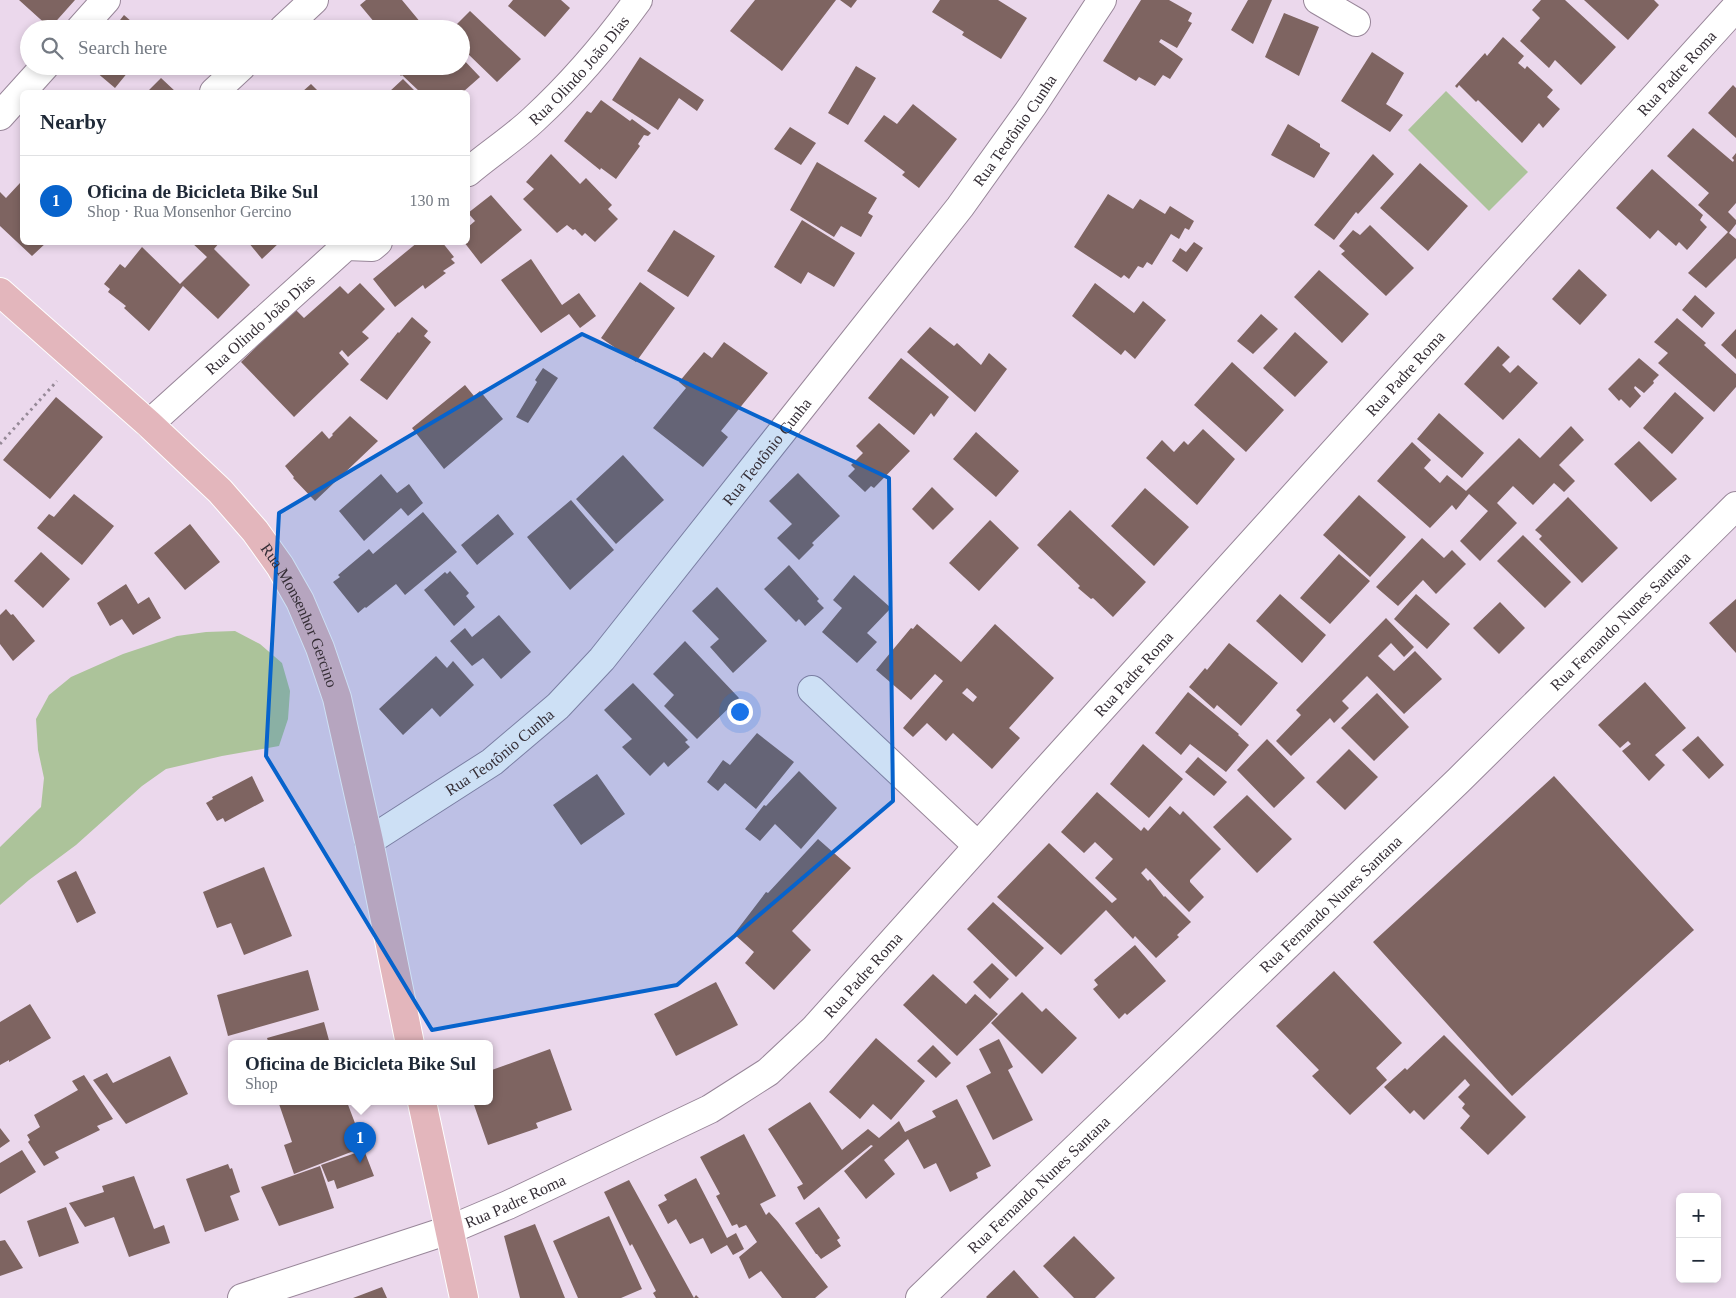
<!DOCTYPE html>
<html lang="en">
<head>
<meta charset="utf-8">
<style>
  :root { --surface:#fff; --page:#f2f2f3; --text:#1f2937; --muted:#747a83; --line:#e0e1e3; --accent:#0763cc }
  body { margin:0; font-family:Georgia,serif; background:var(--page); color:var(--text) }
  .controls { position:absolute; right:15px; bottom:15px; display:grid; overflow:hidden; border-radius:8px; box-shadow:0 2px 8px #0003 }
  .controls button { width:45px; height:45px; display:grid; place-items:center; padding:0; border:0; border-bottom:1px solid var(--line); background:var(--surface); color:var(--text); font:25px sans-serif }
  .you { position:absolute; left:739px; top:711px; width:18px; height:18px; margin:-12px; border:4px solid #fff; border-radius:50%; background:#1a73e8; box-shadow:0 0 0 8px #1a73e833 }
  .badge { display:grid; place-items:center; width:32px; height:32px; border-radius:50%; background:var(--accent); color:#fff; font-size:16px; font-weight:700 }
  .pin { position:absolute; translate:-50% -41px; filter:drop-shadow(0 1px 2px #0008) }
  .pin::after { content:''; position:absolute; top:26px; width:18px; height:15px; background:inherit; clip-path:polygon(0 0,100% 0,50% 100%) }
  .popup { position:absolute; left:228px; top:1040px; width:265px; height:65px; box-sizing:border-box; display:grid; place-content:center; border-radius:8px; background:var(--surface); filter:drop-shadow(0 1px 4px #0005); font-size:16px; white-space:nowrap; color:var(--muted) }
  .popup b { font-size:19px; color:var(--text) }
  .popup::after { content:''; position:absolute; left:50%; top:100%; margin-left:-10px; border:10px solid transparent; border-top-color:var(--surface) }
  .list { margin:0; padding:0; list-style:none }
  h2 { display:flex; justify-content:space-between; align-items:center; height:65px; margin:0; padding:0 20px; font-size:21px }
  h2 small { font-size:16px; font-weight:400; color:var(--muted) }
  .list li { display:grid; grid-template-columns:32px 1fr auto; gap:15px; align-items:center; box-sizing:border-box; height:90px; padding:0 20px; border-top:1px solid var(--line) }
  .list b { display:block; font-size:19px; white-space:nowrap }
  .list p { margin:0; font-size:16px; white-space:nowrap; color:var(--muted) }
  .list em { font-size:16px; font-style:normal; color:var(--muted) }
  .icon { flex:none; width:28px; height:28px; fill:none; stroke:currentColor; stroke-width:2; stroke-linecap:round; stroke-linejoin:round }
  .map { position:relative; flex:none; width:1736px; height:1298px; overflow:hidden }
  .search { position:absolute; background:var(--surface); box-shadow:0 2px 8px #0003; left:20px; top:20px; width:450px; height:55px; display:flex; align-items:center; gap:12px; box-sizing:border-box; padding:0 18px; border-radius:28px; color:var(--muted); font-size:19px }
  .panel { position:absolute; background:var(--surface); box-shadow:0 2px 8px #0003; left:20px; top:90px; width:450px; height:155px; border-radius:8px }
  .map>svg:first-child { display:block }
  .green { fill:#acc39a }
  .building { fill:#7e6461; fill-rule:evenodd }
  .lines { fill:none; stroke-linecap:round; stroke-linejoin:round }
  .minor-casing { stroke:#988699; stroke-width:30 }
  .major-casing { stroke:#fff; stroke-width:30 }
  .path { stroke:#968997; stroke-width:3; stroke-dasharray:2.5 4; stroke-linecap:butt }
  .minor { stroke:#fff; stroke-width:28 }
  .major { stroke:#e3b6bc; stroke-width:28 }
  .marked { fill:#0763cc; fill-opacity:0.2; stroke:#0763cc; stroke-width:4; stroke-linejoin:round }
  .labels { text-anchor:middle; stroke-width:5; stroke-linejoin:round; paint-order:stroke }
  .street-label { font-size:16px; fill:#352e36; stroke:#ebd8ec }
</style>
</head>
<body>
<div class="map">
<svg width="1736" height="1298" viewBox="0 0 1736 1298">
  <rect width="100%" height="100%" fill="#ebd8ec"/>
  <!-- green -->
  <path class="green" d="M1446,91L1528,172L1489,211L1408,130Z
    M235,631L260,644L282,663L290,691L288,719L279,746L222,756L166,769L142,786L76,845L29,880L0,905V847L41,807L44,778L38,750L36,719L49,695L71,677L123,654L177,636L206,632Z"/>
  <!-- building -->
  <path class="building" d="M19,0H75L50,28Z
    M366,0H402L426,29H380L360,5Z
    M513,0H561L570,8L545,37L508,6Z
    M755,0H836L782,71L730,31Z
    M840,0H857L851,8Z
    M940,0H998L1027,18L1001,59L962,35L964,32L932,12Z
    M1141,0H1169L1192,13L1188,21L1192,23L1177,48L1161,39L1159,42L1183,59L1170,79L1163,75L1155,86L1139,77L1136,81L1103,61Z
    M1248,0H1272L1253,44L1231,30Z
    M1541,0H1565L1616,47L1581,85L1555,60L1549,68L1520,41L1540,18L1532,10Z
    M1584,0H1654L1659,5L1628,40Z
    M470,11L521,59L497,82L466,52L468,50L461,43V29H452Z
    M1284,13L1319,27L1299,76L1265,57Z
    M124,15L140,29H113Z
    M1503,37L1524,56L1518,63L1525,69L1527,66L1553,90L1547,97L1560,109L1543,128L1539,123L1522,143L1478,100L1476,102L1459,85L1457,88L1455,86L1485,53L1487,56Z
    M1372,52L1404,73L1386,104L1403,115L1390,132L1341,101Z
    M461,57L480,77L463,92H420L402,75L401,76L392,66H461Z
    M640,57L704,100L697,111L679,98L658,130L612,100Z
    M89,66H133L115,88Z
    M856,66L876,78L848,125L828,113Z
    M161,78L176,92H147Z
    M403,79L416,92H389Z
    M311,84L319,92H302Z
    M1733,85L1736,88V138L1708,113Z
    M601,100L630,121L632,119L651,133L648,136L644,135L638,144L640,146L616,179L601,168L600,170L564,141L587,111L591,113Z
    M913,104L957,139L919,188L902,175L905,172L864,141L884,115L897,124Z
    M1288,124L1320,144V147L1330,153L1314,178L1271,155Z
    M790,127L816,143L801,165L774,149Z
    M1693,128L1733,162L1734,160L1732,158L1736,153V203L1728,212L1736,220V224L1729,233L1736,239V258L1706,288L1688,273L1728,232L1698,205L1709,193L1667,156Z
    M551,154L580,184L586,178L612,205L608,209L618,219L595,242L585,233L582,236L575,229L573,230L567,225L557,233L523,199L534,189L526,182Z
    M1373,154L1394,174L1358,214L1356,212L1334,240L1314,225Z
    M817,162L877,198L868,213L873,216L861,237L841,226L834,237L790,210Z
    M1420,163L1468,206L1428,251L1380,208Z
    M1652,169L1703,215L1700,220L1707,227L1687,250L1679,242L1676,246L1658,230L1650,239L1616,208Z
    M20,183L22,185V242H47L32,256L0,226V192L6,198Z
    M1108,194L1133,209L1140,199L1165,214L1170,206L1194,221L1189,230L1185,228L1179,239L1171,234L1152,265L1147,262L1143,268L1138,266L1129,279L1124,275L1121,278L1074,247Z
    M491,195L522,230L481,264L464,242H468V227L475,221L468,213Z
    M802,220L855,253L834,287L808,272L801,284L774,267Z
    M1370,225L1414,268L1386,296L1341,254L1345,251L1339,246L1353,230L1360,235Z
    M674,230L715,256L688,297L647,271Z
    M191,242H220L214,249L250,285L218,319L183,286L149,331L124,308L126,306L108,292L110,289L104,284L120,264L125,268L142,247L180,284L207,257Z
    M248,242H280L262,259Z
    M418,242H442L454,257L451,259L455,263L443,271L446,273L425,289L423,285L395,307L373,279Z
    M1194,242L1203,248L1187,272L1172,261L1180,248L1186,252Z
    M531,259L562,305L579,293L596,316L580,328L569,314L541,333L501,280Z
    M1579,269L1607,295L1580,325L1552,299Z
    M1319,270L1369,314L1342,343L1294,297Z
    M640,282L675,308L636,362L601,338Z
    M360,283L385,309L362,332L369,338L348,357L342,350L339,353L349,364L294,417L241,362L295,309L304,318L340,286L348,294Z
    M1095,283L1134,313L1143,301L1166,320L1135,359L1125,350L1121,355L1072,316Z
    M1695,295L1715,313L1702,328L1682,310Z
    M1261,314L1278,329L1253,354L1237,341Z
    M412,317L428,331L424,336L431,342L387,400L360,380L398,332L399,333Z
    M1677,318L1706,343L1704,345L1736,374V387L1714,412L1658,363L1668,353L1654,342Z
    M930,327L954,346L957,343L981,365L989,353L1007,369L975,412L907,352Z
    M1736,329V359L1721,345Z
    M1295,332L1328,362L1295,397L1263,368Z
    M724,342L768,373L721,431L728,437L703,467L653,428L686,388L679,382L704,352L712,358Z
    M1498,346L1510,357L1502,365L1510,373L1518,365L1538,383L1503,420L1464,384Z
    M901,358L949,397L934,417L931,413L914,435L868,398Z
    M1639,358L1659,375L1653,381L1654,383L1644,393L1635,386L1634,388L1641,396L1630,408L1621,399L1619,401L1608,389Z
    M1232,362L1284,410L1246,452L1194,405Z
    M543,368L558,378L528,423L516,417L537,382L535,380Z
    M465,385L474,396L480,391L503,419L444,469L412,428Z
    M1675,392L1704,418L1672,454L1643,428Z
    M56,397L103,437L50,499L3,460Z
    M1439,413L1484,453L1462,478L1417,439Z
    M350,416L378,441L315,501L293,478L294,477L285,466L322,431L329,439L333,435L332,434Z
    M879,423L910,451L874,488L871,486L865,492L848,476L855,469L851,465L863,453L856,446Z
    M1571,426L1584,440L1559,465L1575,481L1564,492L1554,483L1533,505L1513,486L1497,503L1517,523L1480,561L1460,541L1488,511L1469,494L1456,510L1452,505L1430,528L1377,481L1412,442L1431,460L1424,468L1440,483L1447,475L1466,491L1519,438L1540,458Z
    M1203,429L1235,459L1197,505L1146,458L1162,440L1174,452L1184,441L1188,445Z
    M976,432L1019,471L996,497L953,459Z
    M1639,441L1677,479L1651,502L1614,464Z
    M623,455L664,500L616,544L576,499Z
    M798,473L840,516L812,543L814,545L799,560L777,538L792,524L769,501Z
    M381,474L397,493L409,484L423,503L408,516L401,508L364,541L339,511Z
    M932,487L954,509L933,530L912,509Z
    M1145,488L1189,527L1154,566L1111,526Z
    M74,494L114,526L82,565L37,528L49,514L54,517Z
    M1359,495L1406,537L1370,577L1323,535Z
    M1568,497L1618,548L1582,583L1539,539L1542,536L1535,530Z
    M571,500L614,550L570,590L527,537Z
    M1070,510L1146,582L1113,617L1093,598L1091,599L1078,588L1080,586L1037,545Z
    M423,512L457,552L405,595L396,584L366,608L365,607L358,613L333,582L340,577L338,575L369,549L373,554Z
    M498,514L514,534L477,565L461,545Z
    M990,520L1019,548L979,591L949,563Z
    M190,524L220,562L185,590L154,553Z
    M1523,535L1571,582L1545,608L1497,561Z
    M1422,538L1444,558L1452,550L1466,564L1436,594L1423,580L1398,606L1376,587Z
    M41,552L70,579L43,608L14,581Z
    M1339,554L1370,581L1330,624L1300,598Z
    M789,565L819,599L817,601L824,608L805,626L799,619L796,622L764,589Z
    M450,571L469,593L466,596L475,607L454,626L424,590L445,572L447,574Z
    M854,575L891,608L867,633L877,642L857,663L822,632L842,608L833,600Z
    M126,584L138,604L149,597L161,618L133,635L122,619L110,626L97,603Z
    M717,587L767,641L733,673L710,647L719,639L692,611Z
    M1280,594L1326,635L1302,663L1256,621Z
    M1416,594L1450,624L1427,649L1394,619Z
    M1736,599V653L1709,623Z
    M1500,602L1525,628L1499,654L1473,628Z
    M6,609L11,615L13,614L35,641L13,661L0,644V615Z
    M499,615L531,652L501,679L483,658L472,666L450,641L465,628L472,637Z
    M1386,618L1414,647L1404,657L1391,643L1378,656L1394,671L1415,651L1442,679L1404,714L1367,676L1342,701L1349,708L1334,723L1330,718L1291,756L1276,741L1301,715L1296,710Z
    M917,624L961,662L995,624L1054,678L1009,728L1020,738L992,769L953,733L946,741L927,723L913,737L903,728L943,681L935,674L911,700L876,670L911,628L913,629ZM967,688L977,697L973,702L962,693Z
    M685,641L739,698L697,739L664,706L674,695L653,674Z
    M1229,643L1278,683L1241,726L1217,705L1214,709L1189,687L1205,668L1207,670Z
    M436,656L447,668L453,661L474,685L440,717L432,708L403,735L379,709Z
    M1645,682L1686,728L1655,755L1665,765L1649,781L1622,751L1631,744L1628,741L1620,748L1598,725Z
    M633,683L688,740L685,742L690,747L668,767L664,762L650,776L622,747L632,739L604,710Z
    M1188,692L1239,734L1238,735L1249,745L1226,772L1190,744L1181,755L1155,733Z
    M1377,693L1409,727L1374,761L1341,728Z
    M757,733L794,762L756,809L725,783L718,791L707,782L723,760L730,765Z
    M1698,736L1724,765L1709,779L1682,750Z
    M1267,739L1305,778L1274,808L1237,770Z
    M1143,744L1183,779L1149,818L1110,784Z
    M1349,749L1378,777L1345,810L1316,782Z
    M1198,757L1227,782L1214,796L1185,772Z
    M799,771L837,808L801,849L775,824L760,841L745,829L764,805L766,806Z
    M597,774L625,814L581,845L553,805Z
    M252,776L264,801L225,822L223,818L217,821L206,803L213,799L212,797Z
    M1554,776L1694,930L1512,1096L1373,942Z
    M1097,792L1141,831L1144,827L1148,831L1170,806L1180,815L1183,811L1221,849L1190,880V882L1204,897L1189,912L1146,868L1141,873L1148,881L1150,879L1164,897L1165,896L1191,922L1177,935L1179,937L1156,958L1135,936L1133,939L1106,910L1061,955L997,897L1049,843L1112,903L1117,899L1095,878L1113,859L1095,842L1084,853L1061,832Z
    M1247,795L1292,839L1257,873L1213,827Z
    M818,839L851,868L792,931L811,950L774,990L745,963L754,952L734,934L766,892L768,893Z
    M264,867L292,936L244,955L231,923L217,928L203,892Z
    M76,871L96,913L77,923L57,881Z
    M993,902L1044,948L1016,977L967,929Z
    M1135,945L1166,981L1127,1015L1125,1013L1119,1019L1093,989L1098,985L1094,980Z
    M992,963L1009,979L990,999L973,982Z
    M308,970L319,1010L228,1036L217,995Z
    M1334,971L1402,1043L1376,1068L1387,1080L1350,1115L1312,1076L1319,1070L1276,1026Z
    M933,974L966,1004L975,994L998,1014L957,1056L903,1005Z
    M716,982L738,1025L676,1056L654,1014Z
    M1022,992L1042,1012L1046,1008L1077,1038L1042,1074L991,1023Z
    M30,1004L51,1038L9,1062V1060L0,1065V1022Z
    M324,1022L330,1044H269L267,1038Z
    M1444,1035L1526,1117L1488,1155L1460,1128L1470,1116L1462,1108L1465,1104L1458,1097L1470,1085L1465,1079L1424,1120L1414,1110L1410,1114L1384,1087L1405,1068L1407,1070Z
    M876,1038L925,1081L891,1120L873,1104L860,1119L829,1092Z
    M999,1039L1013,1067L1008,1070L1033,1120L993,1140L966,1086L991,1073L979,1049Z
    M933,1045L951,1063L936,1078L917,1061Z
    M550,1049L572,1110L536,1123L538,1128L488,1145L473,1102H489V1071Z
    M170,1056L188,1094L126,1124L93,1080L107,1073L113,1083Z
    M84,1075L113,1119L97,1126L100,1130L55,1152L59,1158L44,1166L28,1142L30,1140L27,1135L40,1127L34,1115L78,1090L72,1081Z
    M957,1099L991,1166L976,1173L978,1178L950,1192L936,1163L924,1169L908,1139L884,1160L895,1174L866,1199L844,1171L873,1146L871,1145L804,1200L797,1187L803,1184L768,1129L810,1102L842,1150L868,1129L879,1138L899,1121L905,1132L936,1117L932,1111Z
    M285,1102H293L294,1104L300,1102H347L364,1147L294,1174L284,1145L292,1142L279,1104Z
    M0,1128L10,1141L0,1148Z
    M744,1134L776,1196L760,1204L766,1215L769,1212L778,1222L828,1287L815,1298H782L761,1271L749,1279L739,1257L757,1242L746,1225L739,1228L737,1224L732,1226L716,1196L720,1194L700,1157Z
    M22,1150L36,1172L0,1194V1163Z
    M364,1150L374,1176L337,1189L334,1180L328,1182L321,1165Z
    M228,1164L230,1169L232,1168L240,1192L230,1196L239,1220L205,1232L186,1179Z
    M320,1166L334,1208L279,1226L261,1187Z
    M134,1176L154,1229L164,1225L170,1243L129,1257L114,1217L85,1227L69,1203L104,1192L102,1186Z
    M696,1178L727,1238L736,1233L744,1249L733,1255L727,1245L711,1254L703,1238L690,1244L676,1219L668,1224L658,1205L667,1200L664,1195Z
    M629,1180L694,1298L696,1295L699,1298H656L653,1293L656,1291L632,1244L630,1246L604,1192Z
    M66,1207L79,1243L39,1257L27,1221Z
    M819,1207L840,1238L837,1240L841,1246L821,1259L817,1254H816L795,1223Z
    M609,1216L642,1289L621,1298H578L553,1241Z
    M535,1224L565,1298H520L504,1236Z
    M1074,1236L1115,1278L1095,1298H1074L1043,1266Z
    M5,1240L23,1268L0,1276V1241Z
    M1014,1270L1039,1298H987L986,1297Z
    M382,1287L387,1298H353Z"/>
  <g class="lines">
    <defs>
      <g id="minor">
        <path d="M1318,0L1356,22"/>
        <path d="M80,29L106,0"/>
        <path d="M283,29L314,0"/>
        <path d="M214,92L242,66"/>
        <path d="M0,116L45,66"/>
        <path id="s1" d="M468,172C489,154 514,138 534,119C573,83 607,43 638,0"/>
        <path id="s2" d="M149,424L346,246L372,247L378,242"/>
        <path d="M812,690L978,846"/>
        <path id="s3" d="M369,841L492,762L558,706L602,659L960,207L1033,105L1102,0"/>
        <path id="s4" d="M242,1298L449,1230L508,1205L710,1109L768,1072L814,1029L1048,768L1736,7"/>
        <path id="s5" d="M920,1298L1459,780L1736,506"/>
      </g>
      <g id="major">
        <path id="s6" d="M0,292L149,424L220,491L255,531L280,566L300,601L320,648L337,698L369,841L410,1044"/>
        <path d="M422,1102L464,1298"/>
      </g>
    </defs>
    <!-- minor casing -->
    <use href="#minor" class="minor-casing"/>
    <!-- major casing -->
    <use href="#major" class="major-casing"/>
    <!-- path -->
    <path class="path" d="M0,444L57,381"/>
    <!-- minor -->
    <use href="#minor" class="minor"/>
    <!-- major -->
    <use href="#major" class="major"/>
  </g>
  <!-- marked area -->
  <path class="marked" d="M582,334L889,478L893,801L677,985L432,1030L266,756L279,513Z"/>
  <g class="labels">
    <!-- street labels -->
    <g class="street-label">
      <text dy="6" stroke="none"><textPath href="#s1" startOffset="151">Rua Olindo João Dias</textPath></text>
      <text dy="6" stroke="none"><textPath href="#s4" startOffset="1925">Rua Padre Roma</textPath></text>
      <text dy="6" stroke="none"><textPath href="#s3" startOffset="968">Rua Teotônio Cunha</textPath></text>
      <text dy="6" stroke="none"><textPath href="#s2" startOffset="149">Rua Olindo João Dias</textPath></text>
      <text dy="6" stroke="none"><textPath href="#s4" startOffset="1520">Rua Padre Roma</textPath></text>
      <text dy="6" stroke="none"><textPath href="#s3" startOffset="562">Rua Teotônio Cunha</textPath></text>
      <text dy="6" stroke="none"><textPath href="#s6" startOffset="446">Rua Monsenhor Gercino</textPath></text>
      <text dy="6" stroke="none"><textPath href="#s5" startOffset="974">Rua Fernando Nunes Santana</textPath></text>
      <text dy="6" stroke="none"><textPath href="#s4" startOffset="1115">Rua Padre Roma</textPath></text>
      <text dy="6" stroke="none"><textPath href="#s3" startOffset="158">Rua Teotônio Cunha</textPath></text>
      <text dy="6" stroke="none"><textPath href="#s5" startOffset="569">Rua Fernando Nunes Santana</textPath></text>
      <text dy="6" stroke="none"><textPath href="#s4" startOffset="710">Rua Padre Roma</textPath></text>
      <text dy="6" stroke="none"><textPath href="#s5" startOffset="164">Rua Fernando Nunes Santana</textPath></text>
      <text dy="6" stroke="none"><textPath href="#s4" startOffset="290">Rua Padre Roma</textPath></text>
    </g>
  </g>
</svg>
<div class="controls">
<button>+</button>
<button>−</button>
</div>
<div class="you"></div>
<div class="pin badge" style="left:360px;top:1163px">1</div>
<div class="popup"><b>Oficina de Bicicleta Bike Sul</b>Shop</div>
<div class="search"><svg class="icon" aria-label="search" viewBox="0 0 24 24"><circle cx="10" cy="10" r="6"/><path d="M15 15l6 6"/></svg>Search here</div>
<section class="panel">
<h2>Nearby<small></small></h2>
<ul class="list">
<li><span class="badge">1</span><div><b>Oficina de Bicicleta Bike Sul</b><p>Shop · Rua Monsenhor Gercino</p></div><em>130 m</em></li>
</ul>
</section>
</div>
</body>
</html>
